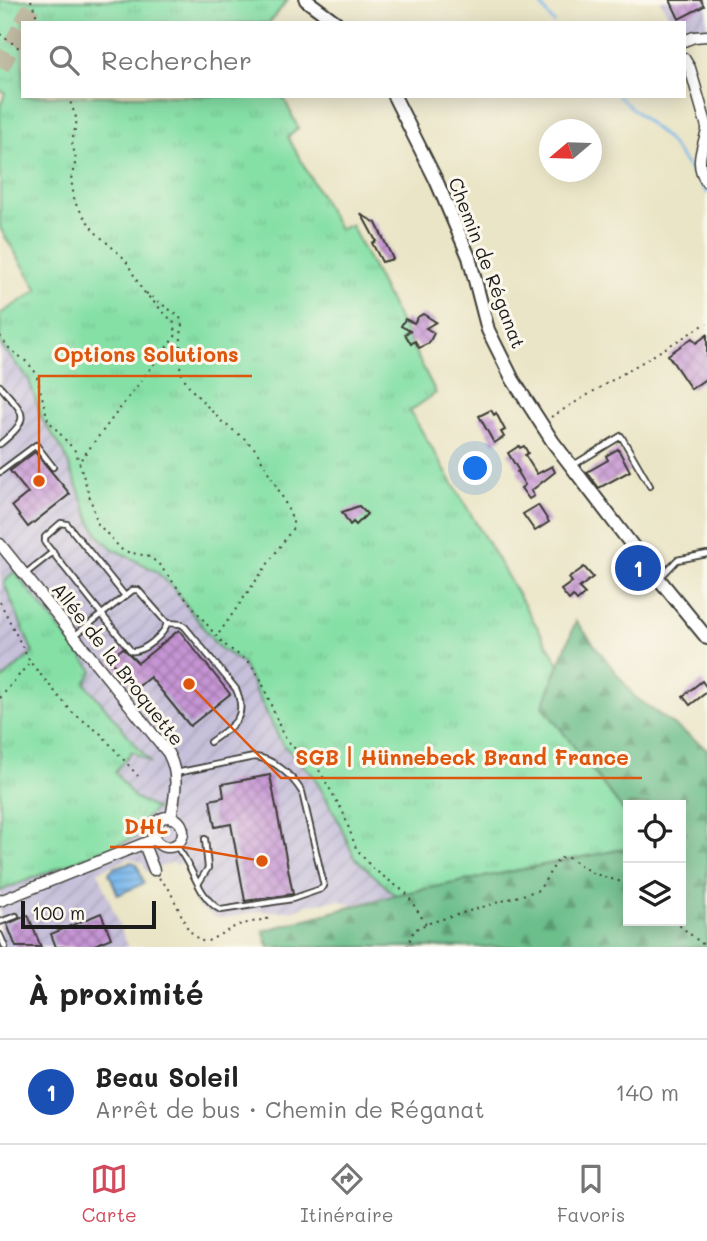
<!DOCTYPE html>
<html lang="fr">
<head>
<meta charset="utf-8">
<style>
  :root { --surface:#fff; --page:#f6f6f6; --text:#222; --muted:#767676; --line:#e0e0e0; --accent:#d1495b }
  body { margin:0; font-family:Mali,sans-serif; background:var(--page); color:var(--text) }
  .controls { position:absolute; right:21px; bottom:21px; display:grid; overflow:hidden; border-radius:0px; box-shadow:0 4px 18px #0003 }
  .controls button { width:63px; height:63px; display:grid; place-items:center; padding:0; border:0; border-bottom:2px solid var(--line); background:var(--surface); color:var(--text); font:35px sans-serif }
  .compass { position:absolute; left:539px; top:119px; width:63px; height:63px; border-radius:50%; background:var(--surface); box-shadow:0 4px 18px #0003; rotate:251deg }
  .scale { position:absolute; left:21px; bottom:18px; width:135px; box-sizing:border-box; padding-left:7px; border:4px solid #1c1c1c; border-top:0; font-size:19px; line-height:24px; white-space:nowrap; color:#1c1c1c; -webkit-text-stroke:5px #fbf7ec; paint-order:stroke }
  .you { position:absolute; left:476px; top:469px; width:24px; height:24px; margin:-18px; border:5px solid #fff; border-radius:50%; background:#1a73e8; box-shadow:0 0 0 10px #1a73e833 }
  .badge { display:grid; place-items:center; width:46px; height:46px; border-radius:50%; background:var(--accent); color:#fff; font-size:23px; font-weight:700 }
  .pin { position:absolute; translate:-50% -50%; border:4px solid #fff; box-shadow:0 2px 7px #0006 }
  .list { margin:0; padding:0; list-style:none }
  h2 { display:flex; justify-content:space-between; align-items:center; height:91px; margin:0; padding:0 28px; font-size:30px }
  h2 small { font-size:23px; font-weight:400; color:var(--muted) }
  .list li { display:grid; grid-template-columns:46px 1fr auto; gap:21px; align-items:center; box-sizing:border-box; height:105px; padding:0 28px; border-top:2px solid var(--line) }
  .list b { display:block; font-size:26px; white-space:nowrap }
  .list p { margin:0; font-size:23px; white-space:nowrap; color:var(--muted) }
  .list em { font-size:23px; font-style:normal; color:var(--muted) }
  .icon { flex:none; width:38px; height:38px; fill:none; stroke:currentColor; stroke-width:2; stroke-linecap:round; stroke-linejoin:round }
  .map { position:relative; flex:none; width:707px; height:947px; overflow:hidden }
  .search { position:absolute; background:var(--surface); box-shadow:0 4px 18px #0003; left:21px; right:21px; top:21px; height:77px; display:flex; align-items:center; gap:18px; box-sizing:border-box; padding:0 24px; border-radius:0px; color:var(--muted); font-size:26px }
  .sheet { height:196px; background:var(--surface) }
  nav { display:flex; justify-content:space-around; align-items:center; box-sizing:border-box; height:98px; border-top:2px solid var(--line); background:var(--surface); font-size:19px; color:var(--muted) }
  nav a { display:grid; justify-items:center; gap:4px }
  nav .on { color:var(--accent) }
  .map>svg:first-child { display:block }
  .industrial { fill:url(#industrial-furrows) }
  .grass { fill:url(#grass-tufts); stroke:#507e61; stroke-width:2 }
  .forest { fill:url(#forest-firs); stroke:#446d54; stroke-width:2 }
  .water { fill:url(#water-rules); stroke:#4a6a84; stroke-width:2 }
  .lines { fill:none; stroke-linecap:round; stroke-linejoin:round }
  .stream { stroke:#79b7ec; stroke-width:2.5 }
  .building { fill:url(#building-cross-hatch) }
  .highway-tunnel { stroke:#c1bda4; stroke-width:18; stroke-dasharray:18 9; stroke-linecap:butt }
  .lane-casing { stroke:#3b3a36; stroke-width:8 }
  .street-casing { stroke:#3b3a36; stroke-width:13 }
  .secondary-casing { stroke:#3b3a36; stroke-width:16 }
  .path { stroke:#3b3a36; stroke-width:2; stroke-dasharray:2 5; stroke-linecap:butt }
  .lane { stroke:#fff; stroke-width:4.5 }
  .street { stroke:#fff; stroke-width:10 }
  .secondary { stroke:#fff; stroke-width:12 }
  .labels { text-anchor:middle; stroke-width:6; stroke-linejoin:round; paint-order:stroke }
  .street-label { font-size:19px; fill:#1c1c1c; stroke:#fbf7ec }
  .leader { fill:none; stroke:#de560d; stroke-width:2.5 }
  .callout-dot { fill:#de560d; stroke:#fbf7ec; stroke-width:2.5 }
  .callout-label { font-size:21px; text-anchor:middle; font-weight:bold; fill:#de560d; stroke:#fbf7ec; stroke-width:6; stroke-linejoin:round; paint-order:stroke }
</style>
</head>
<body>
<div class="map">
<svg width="707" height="947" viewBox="0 0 707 947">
  <defs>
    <pattern id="industrial-furrows" width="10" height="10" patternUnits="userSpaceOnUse" patternTransform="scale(1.75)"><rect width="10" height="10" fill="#c6c0da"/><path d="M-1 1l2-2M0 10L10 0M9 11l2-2" fill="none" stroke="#aaa4ba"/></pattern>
    <pattern id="grass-tufts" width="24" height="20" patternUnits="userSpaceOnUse" patternTransform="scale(1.75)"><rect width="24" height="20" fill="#85e0a6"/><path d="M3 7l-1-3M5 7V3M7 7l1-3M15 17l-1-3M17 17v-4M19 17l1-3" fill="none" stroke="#72c08e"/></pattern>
    <pattern id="forest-firs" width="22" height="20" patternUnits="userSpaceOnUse" patternTransform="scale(1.75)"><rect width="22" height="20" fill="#6cbe8b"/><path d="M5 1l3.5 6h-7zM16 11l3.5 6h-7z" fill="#589a71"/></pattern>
    <pattern id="water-rules" width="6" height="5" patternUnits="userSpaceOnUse" patternTransform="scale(1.75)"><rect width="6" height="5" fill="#79b7ec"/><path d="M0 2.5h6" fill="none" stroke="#6294be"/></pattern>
    <pattern id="building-cross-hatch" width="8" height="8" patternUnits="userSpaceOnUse" patternTransform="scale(1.75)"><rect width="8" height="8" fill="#c695d4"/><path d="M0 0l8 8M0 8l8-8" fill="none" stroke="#a079ab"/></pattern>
  </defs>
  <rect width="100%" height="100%" fill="#fbf7ec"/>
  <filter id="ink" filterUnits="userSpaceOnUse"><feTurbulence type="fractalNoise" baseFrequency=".0143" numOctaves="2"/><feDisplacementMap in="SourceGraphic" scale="14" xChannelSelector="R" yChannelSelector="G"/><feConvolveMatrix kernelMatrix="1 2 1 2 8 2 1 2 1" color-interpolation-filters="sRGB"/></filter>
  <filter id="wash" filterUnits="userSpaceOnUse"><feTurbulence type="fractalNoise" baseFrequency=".00686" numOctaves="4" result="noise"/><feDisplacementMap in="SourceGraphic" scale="28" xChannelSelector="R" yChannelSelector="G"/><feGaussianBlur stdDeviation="1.57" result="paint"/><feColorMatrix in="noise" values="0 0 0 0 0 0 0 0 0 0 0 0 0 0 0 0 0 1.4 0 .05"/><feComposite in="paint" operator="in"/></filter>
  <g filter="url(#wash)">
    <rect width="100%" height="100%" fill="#eae5c6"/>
    <!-- industrial -->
    <path class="industrial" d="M660,0H707V33L684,36V23H673Z
      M0,344L29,380L48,431L139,561L156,571L174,589L217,646L242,663L282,744L312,775L338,820L354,857L395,895L352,905L339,900L309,904L295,910L266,912L263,910L223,918L215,917L199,907L194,899L189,874L181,861L178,866L173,862L147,872L143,863L130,858L98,871L128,947H0Z"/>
    <!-- grass -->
    <path class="grass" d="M0,0H288L269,23H23V96H283L298,128L288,137L339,229L351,225L436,393L410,411L559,664L543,706L628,817V848L395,895L354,857L338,820L313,775L282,744L242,663L217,646L174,589L156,571L113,549L101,538L91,522L64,452L42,419L29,380L0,344V314L38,290L0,228V108L5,93L0,90Z
      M14,571L93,671L85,683L151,763L132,751L115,772L134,797L156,809L145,818L142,835L0,891V681L33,653L4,583Z"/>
    <!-- forest -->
    <path class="forest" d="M576,621L635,697L707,749V947H269L263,931L395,895L628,848V921H681V805H628V817L543,706Z"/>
    <!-- water -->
    <path class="water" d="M131,862L137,864L144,883L118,895L109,873L113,868Z"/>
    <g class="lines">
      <!-- stream -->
      <path class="stream" d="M537,0L554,23
        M618,96L668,140L707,193"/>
    </g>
    <g id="blocks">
      <!-- building -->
      <path class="building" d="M670,0H701L704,6L679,19Z
        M362,215L376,223L393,259L382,262L372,243L376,241Z
        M423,314L436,322L426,328L434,333L429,343L419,348L415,341L411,344L405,334L410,331L401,326L405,319L414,323L418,317Z
        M707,335V378L691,389L668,355L692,338L696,343Z
        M491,410L494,415L496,413L505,430L501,432L504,437L494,443L479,416Z
        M519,446L520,448L524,446L528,453L525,455L537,474L552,466L555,472L531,491L534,496L529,499L521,488L525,485L517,472L519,471L508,453Z
        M618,449L630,471L599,488L587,472L608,460L606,456Z
        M35,452L70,494L28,527L12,506L28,493L10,471Z
        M538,505L549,522L535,531L523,514Z
        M359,506L367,514L356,525L353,522L350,525L342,512Z
        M584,567L593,577L579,588L585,594L577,601L573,596L569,600L561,590L572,582L569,578Z
        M179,630L230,694L190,726L150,677L134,690L109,659L123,648L138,663Z
        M702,681L707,688V692L690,705L683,696Z
        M270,775L293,894L245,901L231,824L215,827L210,800L224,797L222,784Z
        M101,913L111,938L90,947H56L51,934Z
        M28,915L41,947H16L7,924Z"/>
    </g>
  </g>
  <g filter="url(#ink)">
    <use href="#blocks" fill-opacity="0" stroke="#3b3a36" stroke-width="2"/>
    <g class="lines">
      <!-- highway-tunnel -->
      <path class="highway-tunnel" d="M23,23L35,0
        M0,68L23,24"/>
      <defs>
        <path id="lane" d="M0,386C24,414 33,417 0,444
          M572,466L621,436L650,486
          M0,472L36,445L53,467
          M25,574L53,552
          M660,578L677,560L707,554
          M125,596L67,524L61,523L45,537V543L131,651C143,653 165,634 167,623
          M74,636L133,590H138L167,623L181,624L185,627L236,689C249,719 232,726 210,742
          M175,845C193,863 197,898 221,910L292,899L321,889L324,886L302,792C292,776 274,758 254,757L176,773
          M198,884L208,868L205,839
          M0,922L16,916
          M0,935L5,947"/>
        <path id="street" d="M684,41L694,37L707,36
          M684,58L690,68L707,127
          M707,130C702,151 694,163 707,183
          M0,544L168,753C180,775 175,795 171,818
          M153 832a15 15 0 1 1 30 0a15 15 0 1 1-30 0Z
          M144,844L154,870
          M0,901L155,839"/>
        <path id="secondary" d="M306,0L337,23
          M394,96L436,180L469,257L488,330L513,380L553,442L641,557L707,638"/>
      </defs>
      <!-- lane casing -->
      <use href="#lane" class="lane-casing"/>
      <!-- street casing -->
      <use href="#street" class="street-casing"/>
      <!-- secondary casing -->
      <use href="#secondary" class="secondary-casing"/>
      <!-- path -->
      <path class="path" d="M31,0L39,23
        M0,34L23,51
        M68,96L77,120L72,142L76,160L71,179L75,203L94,231L125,259L142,290L174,323L176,335L79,462
        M146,293L180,317L182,326L179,361L182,375L191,389L221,421L245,439L256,450L283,498L293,521V528L217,636
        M0,336L9,348L28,363L36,373L48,420L76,452L98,524L123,551L147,556L157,562L217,637L225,645L250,663L261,680L283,735L293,747L315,763L343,812L356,848L372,868L406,893L426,924
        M551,417L707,323
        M0,602L30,662
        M0,698L30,662L72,712L101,734L138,776
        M159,878L169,889L188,929L199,940L206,942L238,925L271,918
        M674,921L706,947
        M407,947L414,930L426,924L539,890L559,858H569L592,873L628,884"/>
      <!-- lane -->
      <use href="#lane" class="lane"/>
      <!-- street -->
      <use href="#street" class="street"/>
      <!-- secondary -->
      <use href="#secondary" class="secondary"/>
    </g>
  </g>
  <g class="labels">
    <!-- street labels -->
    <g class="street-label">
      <text transform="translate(487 263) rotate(69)" y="7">Chemin de Réganat</text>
      <text transform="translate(118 664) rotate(52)" y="7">Allée de la Broquette</text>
    </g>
  </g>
  <!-- callouts -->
  <path class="leader" d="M39 481L39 376H252M189 684L281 778H642M262 861L182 847H110"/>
  <g class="callout-dot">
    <circle cx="39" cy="481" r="7"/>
    <circle cx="189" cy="684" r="7"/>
    <circle cx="262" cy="861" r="7"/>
  </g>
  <g class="callout-label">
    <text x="146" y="362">Options Solutions</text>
    <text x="462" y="765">SGB | Hünnebeck Brand France</text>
    <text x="146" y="834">DHL</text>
  </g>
</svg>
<div class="controls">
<button><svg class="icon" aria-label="locate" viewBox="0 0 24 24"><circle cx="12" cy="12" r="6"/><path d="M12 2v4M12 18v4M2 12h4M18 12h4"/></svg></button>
<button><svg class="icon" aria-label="layers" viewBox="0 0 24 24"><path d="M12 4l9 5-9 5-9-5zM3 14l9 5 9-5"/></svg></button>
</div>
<svg class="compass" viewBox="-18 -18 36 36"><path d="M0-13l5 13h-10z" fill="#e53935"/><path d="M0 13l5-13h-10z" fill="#767676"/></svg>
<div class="scale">100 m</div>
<div class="you"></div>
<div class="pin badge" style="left:638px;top:568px;background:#1a4fb4">1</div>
<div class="search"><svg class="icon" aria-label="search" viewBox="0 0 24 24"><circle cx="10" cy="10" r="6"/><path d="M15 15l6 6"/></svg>Rechercher</div>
</div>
<section class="sheet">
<h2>À proximité<small></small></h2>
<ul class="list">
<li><span class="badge" style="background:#1a4fb4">1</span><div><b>Beau Soleil</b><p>Arrêt de bus · Chemin de Réganat</p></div><em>140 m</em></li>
</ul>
</section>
<nav>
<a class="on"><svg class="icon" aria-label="map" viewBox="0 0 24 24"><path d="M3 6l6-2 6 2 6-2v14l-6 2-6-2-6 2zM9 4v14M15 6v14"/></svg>Carte</a>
<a><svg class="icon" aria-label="directions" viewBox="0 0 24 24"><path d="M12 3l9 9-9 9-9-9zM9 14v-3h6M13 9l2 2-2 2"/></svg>Itinéraire</a>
<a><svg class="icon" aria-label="saved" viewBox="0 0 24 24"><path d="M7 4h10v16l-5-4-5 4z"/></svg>Favoris</a>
</nav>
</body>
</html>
